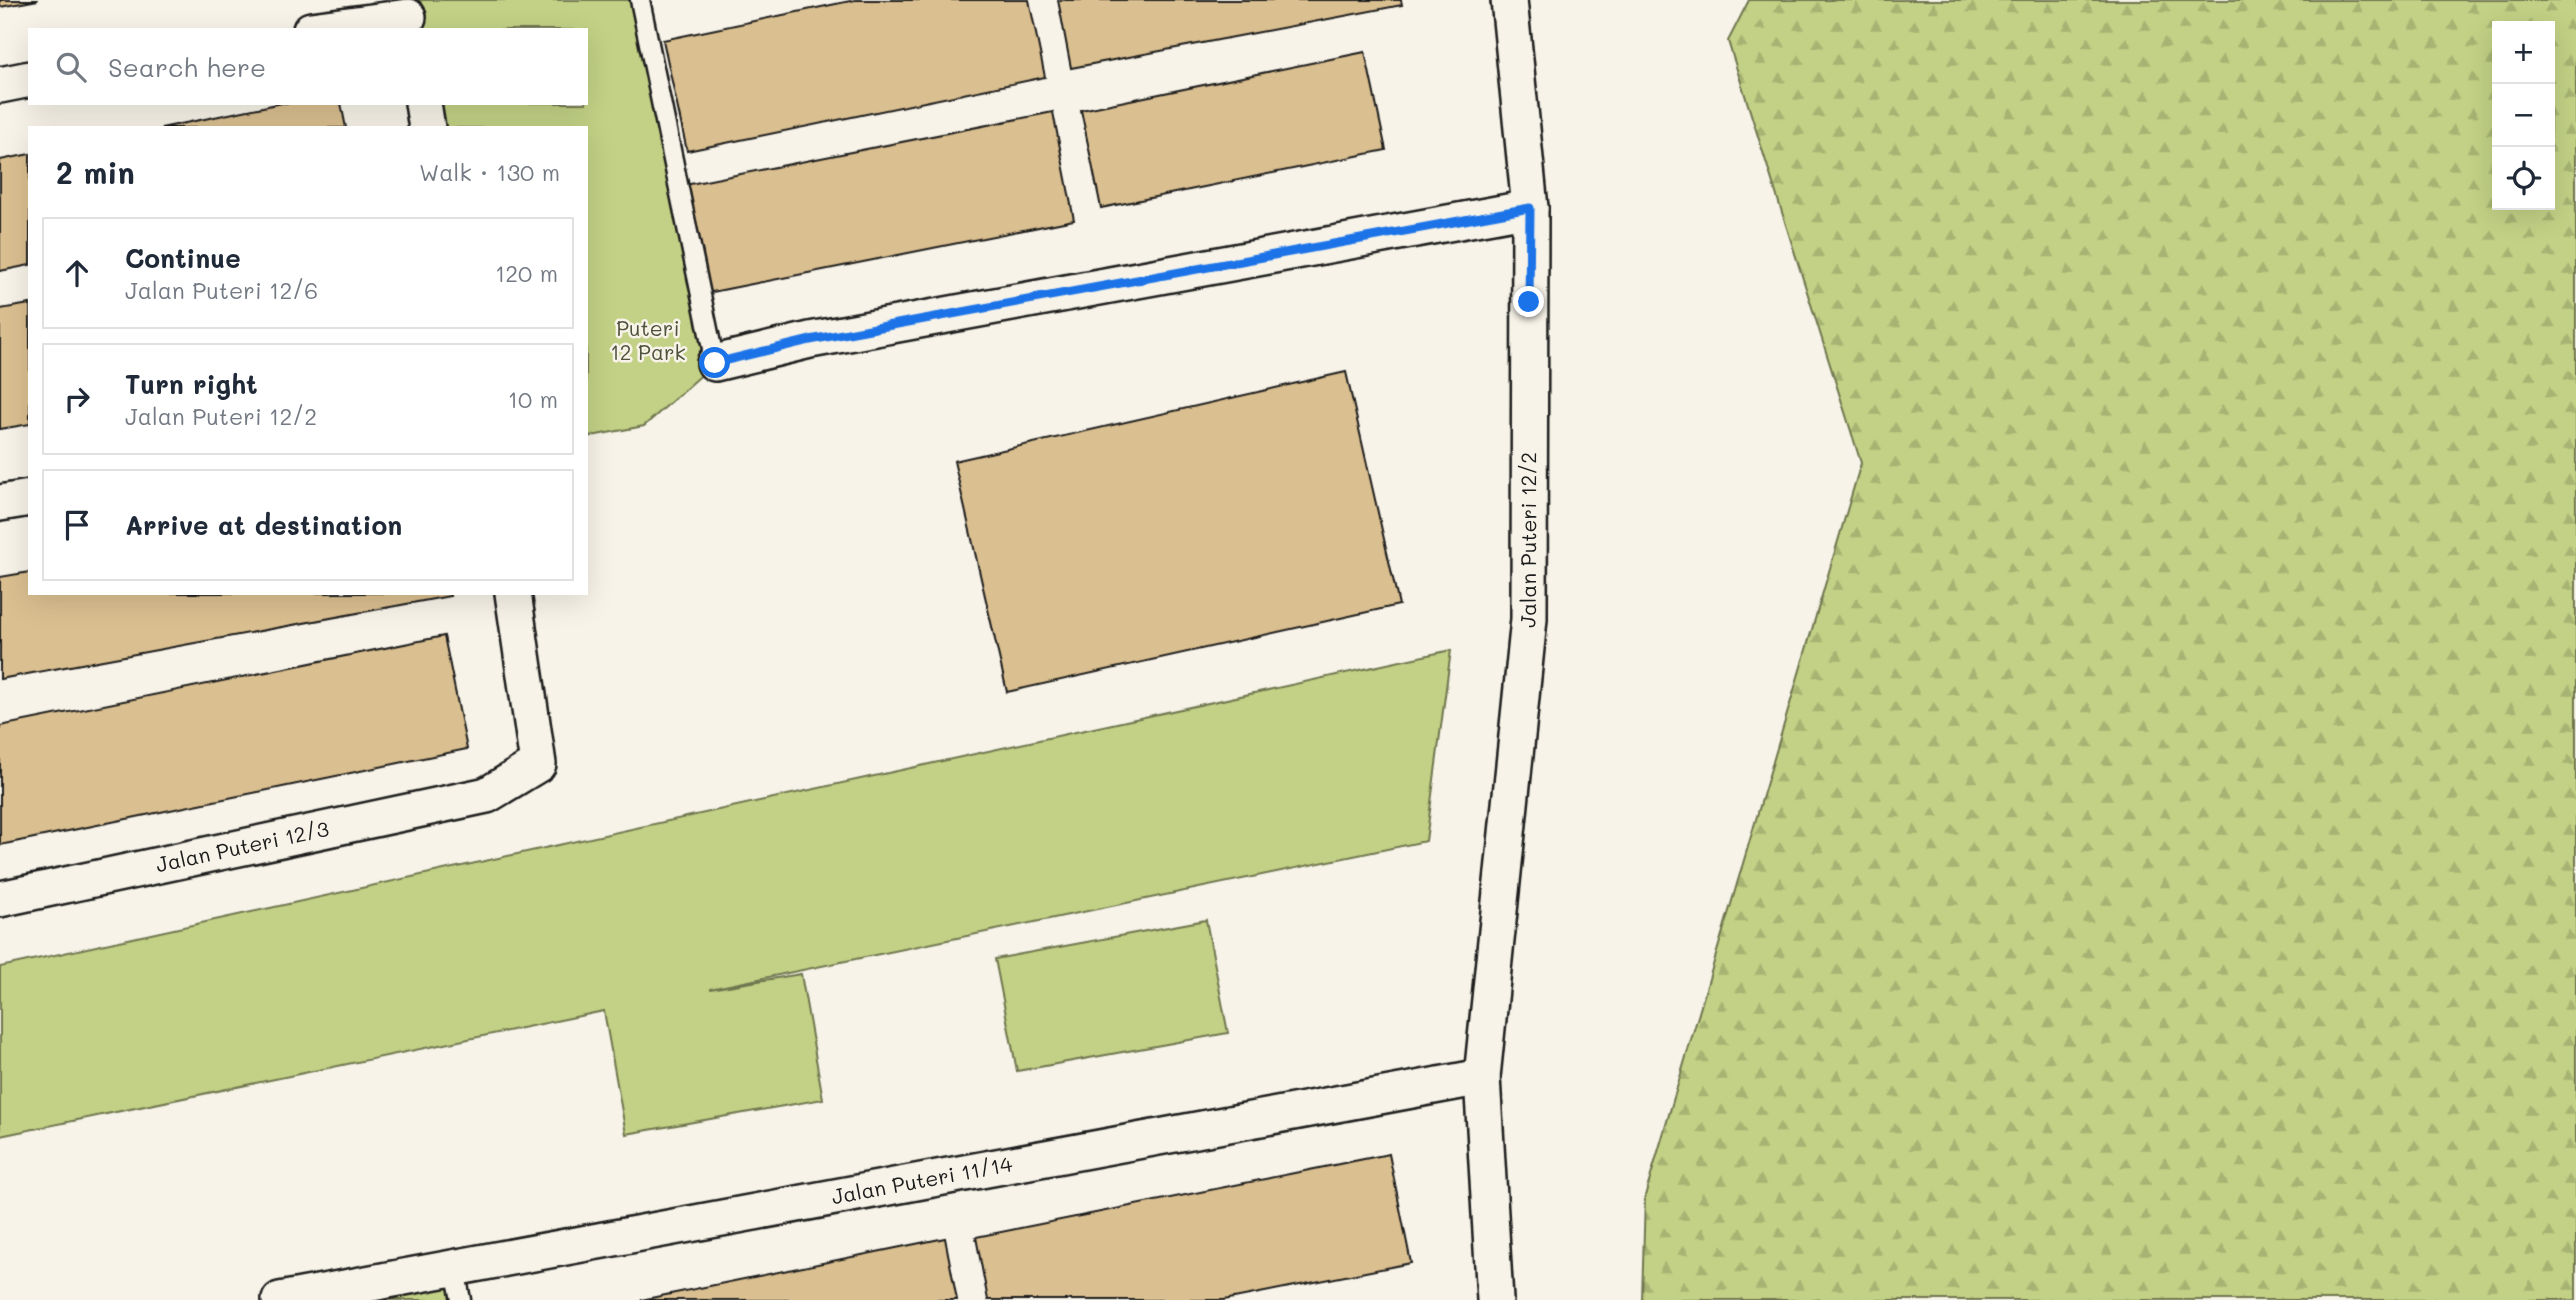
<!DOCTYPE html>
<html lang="en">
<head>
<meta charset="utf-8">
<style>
  :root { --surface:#fff; --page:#f6f6f7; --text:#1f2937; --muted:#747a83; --line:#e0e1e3 }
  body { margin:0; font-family:Mali,sans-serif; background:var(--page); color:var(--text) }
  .controls { position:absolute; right:21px; top:21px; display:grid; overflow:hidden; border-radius:0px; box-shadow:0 7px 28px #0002 }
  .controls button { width:63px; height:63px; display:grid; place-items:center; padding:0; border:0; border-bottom:2px solid var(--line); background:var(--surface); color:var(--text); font:35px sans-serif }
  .stop { position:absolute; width:21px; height:21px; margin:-16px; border:5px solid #1a73e8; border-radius:50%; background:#fff }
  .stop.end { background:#1a73e8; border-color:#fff; box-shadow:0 2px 7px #0008 }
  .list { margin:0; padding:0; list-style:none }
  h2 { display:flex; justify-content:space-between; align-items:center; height:91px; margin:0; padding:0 28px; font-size:30px }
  h2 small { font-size:23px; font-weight:400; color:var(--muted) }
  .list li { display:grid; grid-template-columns:46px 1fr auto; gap:21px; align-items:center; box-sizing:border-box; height:112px; margin:0 14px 14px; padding:0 14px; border:2px solid var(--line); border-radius:0px }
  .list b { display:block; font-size:26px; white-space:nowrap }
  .list p { margin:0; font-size:23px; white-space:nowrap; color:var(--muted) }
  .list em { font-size:23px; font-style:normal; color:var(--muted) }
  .icon { flex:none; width:38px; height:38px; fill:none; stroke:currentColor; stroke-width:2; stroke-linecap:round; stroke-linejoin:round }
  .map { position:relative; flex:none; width:2576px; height:1300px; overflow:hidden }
  .search { position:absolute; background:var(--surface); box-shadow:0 7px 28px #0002; left:28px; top:28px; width:560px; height:77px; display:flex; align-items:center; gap:18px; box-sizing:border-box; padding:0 24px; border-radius:0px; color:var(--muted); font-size:26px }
  .panel { position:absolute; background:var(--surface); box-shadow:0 7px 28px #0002; left:28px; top:126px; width:560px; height:469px; border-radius:0px }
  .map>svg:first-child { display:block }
  .green { fill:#c2d185; stroke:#6f7650; stroke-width:2 }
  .forest { fill:url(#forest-firs); stroke:#6f7650; stroke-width:2; fill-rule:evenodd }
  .building { fill:#dabf90; stroke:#1c1c1c; stroke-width:2 }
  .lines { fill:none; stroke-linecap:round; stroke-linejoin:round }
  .lane-casing { stroke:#1c1c1c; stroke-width:23 }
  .street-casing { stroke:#1c1c1c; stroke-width:40 }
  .lane { stroke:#f7f3e8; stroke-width:18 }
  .street { stroke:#f7f3e8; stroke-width:35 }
  .route { stroke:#1a73e8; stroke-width:9 }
  .labels { text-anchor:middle; stroke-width:5; stroke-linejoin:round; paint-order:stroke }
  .park-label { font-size:21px; fill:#4e523c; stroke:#f7f3e8 }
  .street-label { font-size:21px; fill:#1c1c1c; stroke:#f7f3e8 }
</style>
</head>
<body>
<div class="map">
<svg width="2576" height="1300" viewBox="0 0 2576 1300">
  <defs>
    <pattern id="forest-firs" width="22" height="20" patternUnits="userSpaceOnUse" patternTransform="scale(1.75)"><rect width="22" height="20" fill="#c2d185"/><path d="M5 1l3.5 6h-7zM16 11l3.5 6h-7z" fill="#a6b372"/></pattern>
  </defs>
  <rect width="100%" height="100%" fill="#f7f3e8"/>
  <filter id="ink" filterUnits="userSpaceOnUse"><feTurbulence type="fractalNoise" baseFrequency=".0143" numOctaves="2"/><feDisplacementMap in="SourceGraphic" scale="14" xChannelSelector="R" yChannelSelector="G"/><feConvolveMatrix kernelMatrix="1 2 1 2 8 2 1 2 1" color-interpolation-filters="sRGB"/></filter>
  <g filter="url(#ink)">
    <!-- green -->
    <path class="green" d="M405,0H640L715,363L644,426L586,437V128H427L423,103H586V30H410Z
      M1451,650L1426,841L710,989L801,974L823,1099L626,1134L604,1011L0,1136V967Z
      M1206,920L1228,1033L1017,1071L995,959Z
      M455,1269L461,1300H280Z"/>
    <!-- forest -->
    <path class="forest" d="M1749,0H2576V1300H1642L1645,1196L1861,463L1728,41ZM2497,26H2550V205H2497Z"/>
    <!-- building -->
    <path class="building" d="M0,0H38L0,7Z
      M855,0H1029L1045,77L687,151L663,40Z
      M1058,0H1401L1402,5L1071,68Z
      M1365,52L1386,150L1101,208L1081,110Z
      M282,103H341L346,128H161Z
      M1053,112L1074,220L707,293L685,185Z
      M30,154V265L0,271V160Z
      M30,304V424L0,429V309Z
      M1346,372L1399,605L1007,692L954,461Z
      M30,572V593H449L450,596L0,679V577Z
      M444,636L467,749L0,845V726Z
      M1389,1154L1411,1263L1224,1300H988L976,1237Z
      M945,1238L957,1300H641Z"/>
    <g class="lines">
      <defs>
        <path id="lane" d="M640,0L715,363
          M455,1269L461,1300"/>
        <g id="street">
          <path d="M311,30L408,17"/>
          <path d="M0,85L30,79"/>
          <path d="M423,103L427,128"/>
          <path d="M715,363L810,340L1530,208"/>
          <path d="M0,503L30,498"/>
          <path id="s1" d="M0,899L487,795L538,764L513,593"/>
          <path id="s2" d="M280,1300L1482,1077"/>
          <path id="s3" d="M1495,1300L1482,1077L1529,619L1530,208L1509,0"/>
        </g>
      </defs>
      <!-- lane casing -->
      <use href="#lane" class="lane-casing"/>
      <!-- street casing -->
      <use href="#street" class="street-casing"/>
      <!-- lane -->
      <use href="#lane" class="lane"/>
      <!-- street -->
      <use href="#street" class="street"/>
    </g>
  </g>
  <g class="lines" filter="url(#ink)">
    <!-- route -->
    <path class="route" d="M715,363L810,340L1530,208L1529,302"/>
  </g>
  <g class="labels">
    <!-- park labels -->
    <g class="park-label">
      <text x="648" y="336">Puteri<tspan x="648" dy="24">12 Park</tspan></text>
    </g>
    <!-- street labels -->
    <g class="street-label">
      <text dy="7" stroke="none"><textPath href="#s3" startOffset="763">Jalan Puteri 12/2</textPath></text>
      <text dy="7" stroke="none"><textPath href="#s1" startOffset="248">Jalan Puteri 12/3</textPath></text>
      <text dy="7" stroke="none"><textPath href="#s2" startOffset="653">Jalan Puteri 11/14</textPath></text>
    </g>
  </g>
</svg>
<div class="controls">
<button>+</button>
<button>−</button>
<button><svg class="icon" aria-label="locate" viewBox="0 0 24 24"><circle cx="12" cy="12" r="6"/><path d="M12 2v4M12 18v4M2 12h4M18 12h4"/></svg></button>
</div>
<div class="stop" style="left:715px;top:363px"></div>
<div class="stop end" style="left:1529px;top:302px"></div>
<div class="search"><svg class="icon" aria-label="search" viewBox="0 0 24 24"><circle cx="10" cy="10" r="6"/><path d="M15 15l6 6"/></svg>Search here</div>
<section class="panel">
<h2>2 min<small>Walk · 130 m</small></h2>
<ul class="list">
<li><svg class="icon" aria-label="ahead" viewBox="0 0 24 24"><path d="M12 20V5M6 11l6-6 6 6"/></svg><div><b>Continue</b><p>Jalan Puteri 12/6</p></div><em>120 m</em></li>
<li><svg class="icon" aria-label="right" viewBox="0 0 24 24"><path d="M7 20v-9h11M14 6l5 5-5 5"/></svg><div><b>Turn right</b><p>Jalan Puteri 12/2</p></div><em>10 m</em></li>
<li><svg class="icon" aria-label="arrive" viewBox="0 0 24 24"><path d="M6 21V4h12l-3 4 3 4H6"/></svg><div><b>Arrive at destination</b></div></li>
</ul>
</section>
</div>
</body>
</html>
